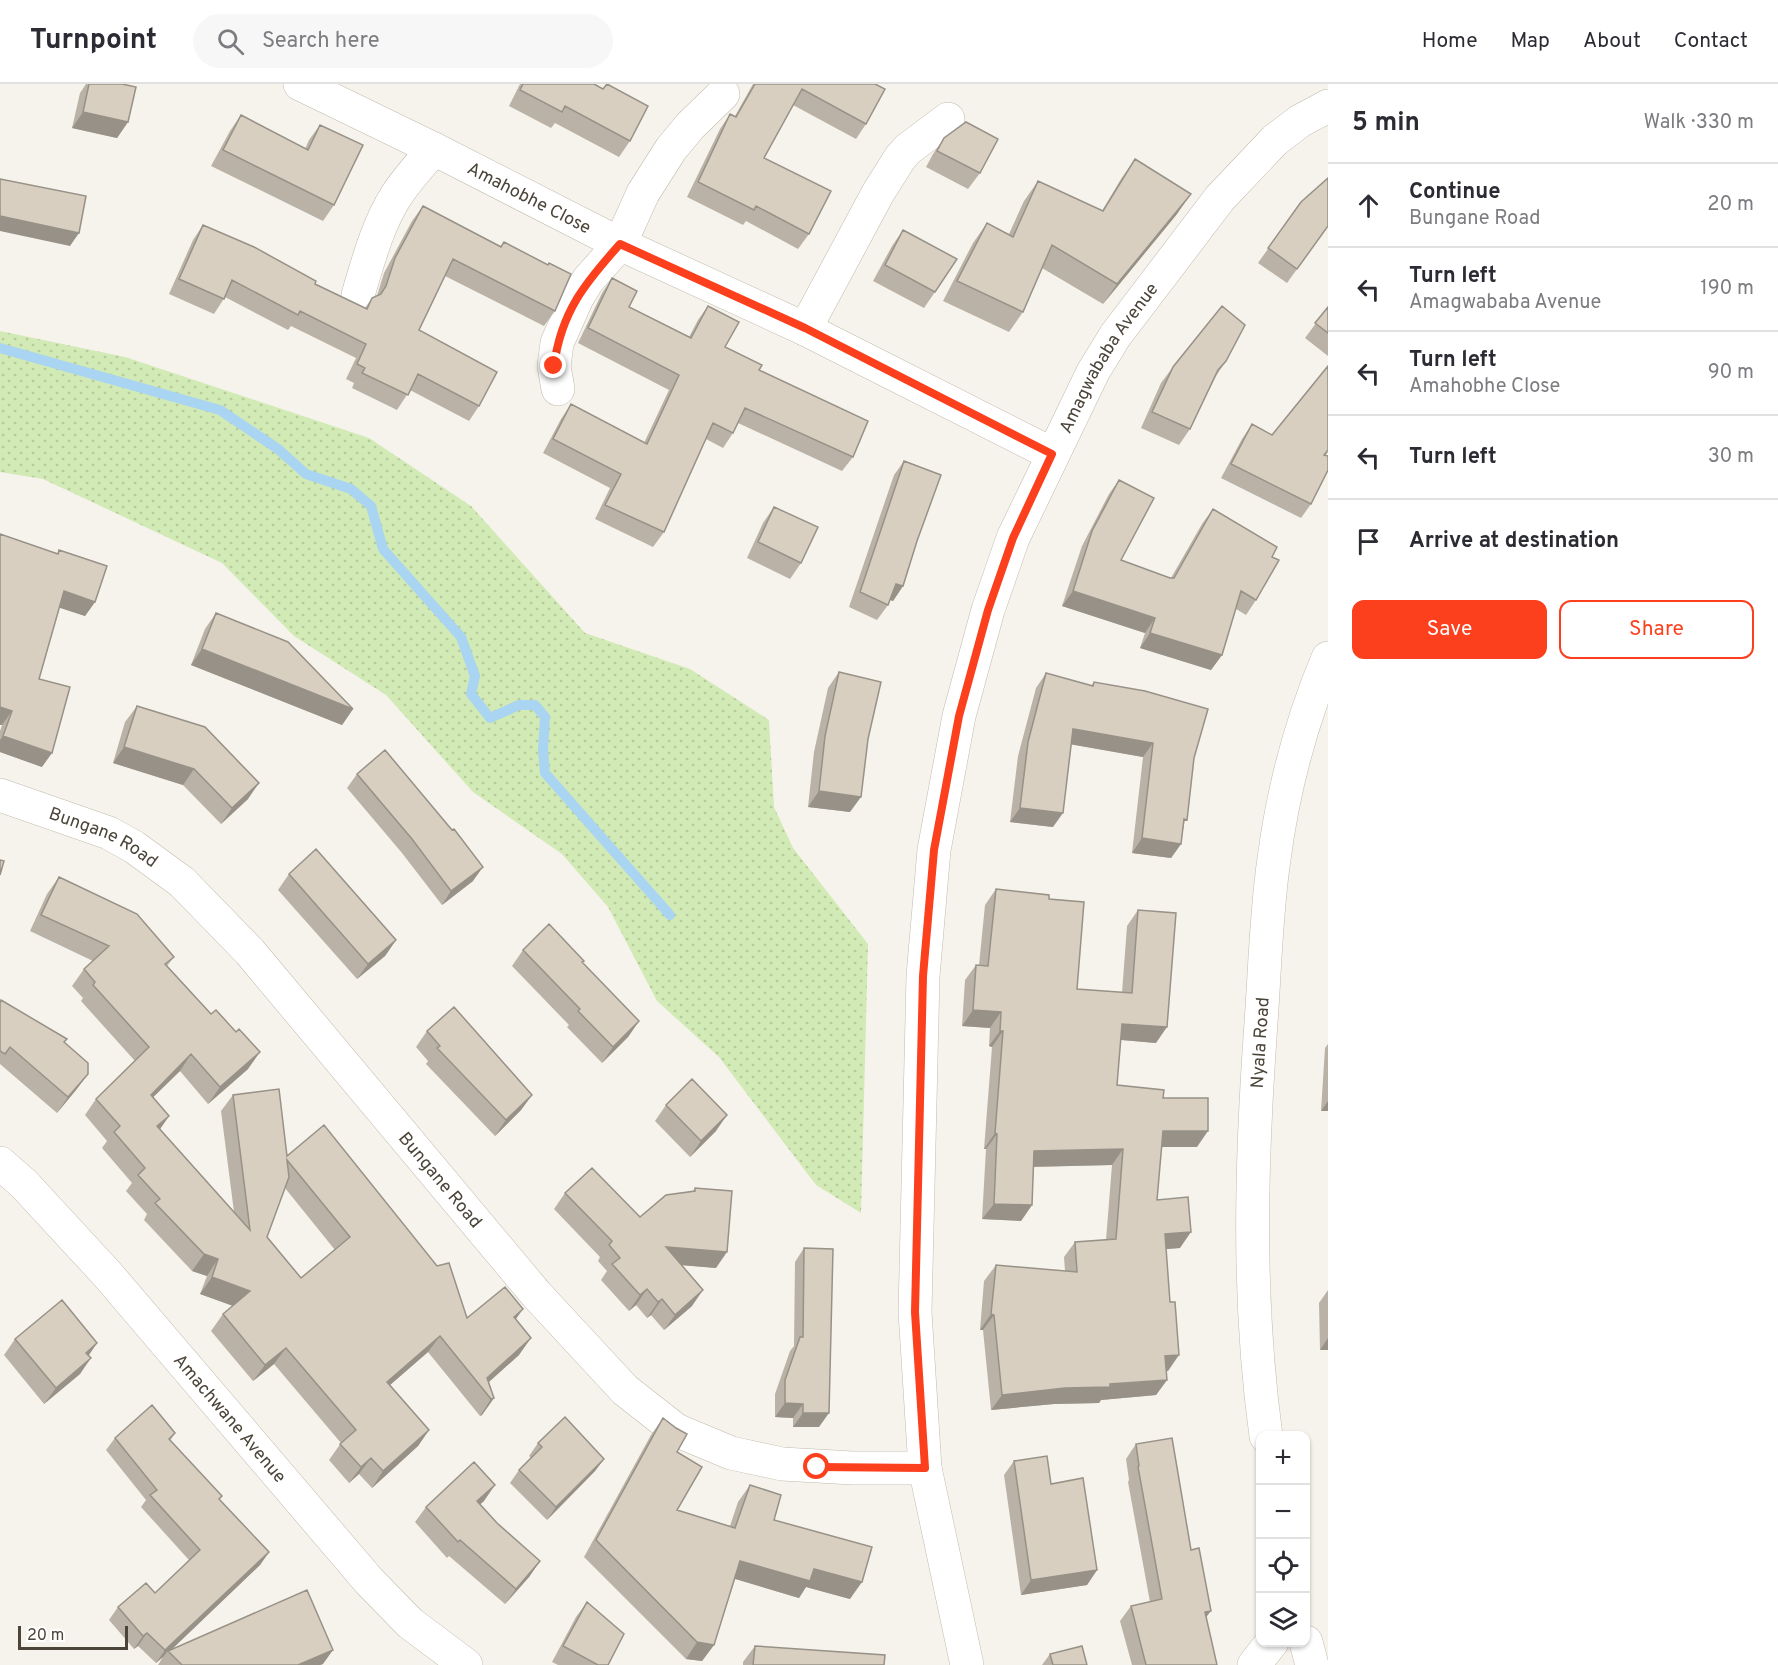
<!DOCTYPE html>
<html lang="en">
<head>
<meta charset="utf-8">
<style>
  :root { --surface:#fff; --page:#f7f7f7; --text:#2b2b33; --muted:#7c7c81; --line:#e1e1e2; --accent:#fc3f1d }
  body { margin:0; font-family:Overpass,sans-serif; background:var(--page); color:var(--text) }
  .controls { position:absolute; right:18px; bottom:18px; display:grid; overflow:hidden; border-radius:12px; box-shadow:0 2px 4px #0004 }
  .controls button { width:54px; height:54px; display:grid; place-items:center; padding:0; border:0; border-bottom:2px solid var(--line); background:var(--surface); color:var(--text); font:30px sans-serif }
  .scale { position:absolute; left:18px; bottom:15px; width:110px; box-sizing:border-box; padding-left:6px; border:3px solid #4b4439; border-top:0; font-size:16px; line-height:21px; white-space:nowrap; color:#4b4439; -webkit-text-stroke:4px #fff; paint-order:stroke }
  .stop { position:absolute; width:18px; height:18px; margin:-14px; border:4px solid #fc3f1d; border-radius:50%; background:#fff }
  .stop.end { background:#fc3f1d; border-color:#fff; box-shadow:0 2px 6px #0008 }
  .list { margin:0; padding:0; list-style:none }
  h2 { display:flex; justify-content:space-between; align-items:center; height:78px; margin:0; padding:0 24px; font-size:26px }
  h2 small { font-size:20px; font-weight:400; color:var(--muted) }
  .list li { display:grid; grid-template-columns:39px 1fr auto; gap:18px; align-items:center; box-sizing:border-box; height:84px; padding:0 24px; border-top:2px solid var(--line) }
  .list b { display:block; font-size:22px; white-space:nowrap }
  .list p { margin:0; font-size:20px; white-space:nowrap; color:var(--muted) }
  .list em { font-size:20px; font-style:normal; color:var(--muted) }
  .actions { display:flex; gap:12px; padding:18px 24px }
  .actions a { flex:1; padding:14px 0; border:2px solid var(--accent); border-radius:12px; text-align:center; font-size:21px; color:var(--accent) }
  .actions .main { background:var(--accent); color:#fff }
  .icon { flex:none; width:33px; height:33px; fill:none; stroke:currentColor; stroke-width:2; stroke-linecap:round; stroke-linejoin:round }
  .map { position:relative; flex:none; width:1328px; height:1581px; overflow:hidden }
  header { display:flex; align-items:center; gap:36px; box-sizing:border-box; height:84px; padding:0 30px; background:var(--surface); border-bottom:2px solid var(--line) }
  header strong { font-size:28px }
  nav { display:flex; gap:33px; margin-inline-start:auto; font-size:21px }
  .search { width:420px; height:54px; background:var(--page); display:flex; align-items:center; gap:15px; box-sizing:border-box; padding:0 21px; border-radius:33px; color:var(--muted); font-size:22px }
  main { display:flex }
  aside { flex:1; background:var(--surface) }
  .map>svg:first-child { display:block }
  .grass { fill:url(#grass-dots) }
  .lines { fill:none; stroke-linecap:round; stroke-linejoin:round }
  .stream { stroke:#a9d4f2; stroke-width:10 }
  .minor-casing { stroke:#c2bbae; stroke-width:34 }
  .tertiary-casing { stroke:#c2bbae; stroke-width:34 }
  .minor { stroke:#fff; stroke-width:33 }
  .tertiary { stroke:#fff; stroke-width:33 }
  .wall { fill:#bab2a6; fill-rule:evenodd }
  .shaded-wall { fill:#979187 }
  .building { fill:#d8cfc1; stroke:#979187; stroke-width:1.5; fill-rule:evenodd }
  .route { stroke:#fc3f1d; stroke-width:8 }
  .labels { text-anchor:middle; stroke-width:6; stroke-linejoin:round; paint-order:stroke }
  .street-label { font-size:18px; fill:#4b4439; stroke:#fff }
</style>
</head>
<body>
<header>
<strong>Turnpoint</strong>
<div class="search"><svg class="icon" aria-label="search" viewBox="0 0 24 24"><circle cx="10" cy="10" r="6"/><path d="M15 15l6 6"/></svg>Search here</div>
<nav><a>Home</a><a>Map</a><a>About</a><a>Contact</a></nav>
</header>
<main>
<div class="map">
<svg width="1328" height="1581" viewBox="0 0 1328 1581">
  <defs>
    <pattern id="grass-dots" width="8" height="8" patternUnits="userSpaceOnUse" patternTransform="scale(1.5)"><rect width="8" height="8" fill="#d2eab5"/><path d="M2 2h.1M6 6h.1" fill="none" stroke="#b6ca9c" stroke-width="1.8" stroke-linecap="round"/></pattern>
  </defs>
  <rect width="100%" height="100%" fill="#f6f3ec"/>
  <!-- grass -->
  <path class="grass" d="M0,247L125,273L369,354L471,422L585,549L690,585L769,636L774,723L793,764L868,860L861,1129L816,1101L719,973L657,917L608,823L562,770L473,708L386,611L294,552L222,479L43,395L0,388Z"/>
  <g class="lines">
    <!-- stream -->
    <path class="stream" d="M0,264L220,326L278,365L306,390L351,405L371,422L383,465L461,553L475,592L471,610L490,634L519,621H535L545,633L543,666L545,689L670,831"/>
    <defs>
      <g id="minor">
        <path id="s1" d="M300,0L434,65L620,160L805,245L1052,370"/>
        <path d="M358,211C368,178 377,142 396,112C407,95 421,80 434,65"/>
        <path d="M805,245L878,109L900,74L908,65L948,35"/>
        <path d="M558,305L554,282L557,259L577,214L588,196L620,160L643,109L671,65L690,42L723,10"/>
        <path id="s2" d="M0,711L109,749L134,763L182,798L250,868L536,1210L625,1306L676,1346L731,1369L782,1380L853,1384H925"/>
        <path id="s3" d="M0,1079L24,1100L108,1191L369,1497L410,1539L466,1581"/>
        <path id="s4" d="M967,1581L925,1384L915,1228L923,892L934,766L959,632L988,526L1013,454L1093,288L1115,252L1220,114L1275,56L1300,37L1328,22"/>
        <path d="M1254,1581L1272,1558"/>
      </g>
      <g id="tertiary">
        <path id="s5" d="M1266,1352C1247,1214 1251,1077 1261,939C1265,884 1266,829 1274,775C1283,707 1301,638 1328,574"/>
        <path d="M1306,1558L1312,1581"/>
      </g>
    </defs>
    <!-- minor casing -->
    <use href="#minor" class="minor-casing"/>
    <!-- tertiary casing -->
    <use href="#tertiary" class="tertiary-casing"/>
    <!-- minor -->
    <use href="#minor" class="minor"/>
    <!-- tertiary -->
    <use href="#tertiary" class="tertiary"/>
  </g>
  <!-- wall -->
  <path class="wall" d="M86,0H122L128,38L117,54L72,44L80,9Z
    M520,0H594L603,5L606,0L630,57L619,73L555,39L551,44L509,22Z
    M753,0H875L866,40L856,55L793,21L764,74L809,150L798,165L746,137L743,141L687,113L720,45L730,30L735,32Z
    M241,31L305,65L309,56L320,41L334,121L323,137L211,82L230,47Z
    M944,54L980,89L968,105L926,83L933,70Z
    M1135,75L1177,130L1103,220L1042,184L1023,228L1009,248L943,217L973,159L987,139L1009,150L1024,117L1038,97L1102,127L1121,95Z
    M1301,118L1328,142L1287,199L1258,179Z
    M423,122L501,162L504,158L555,227L544,242L445,192L419,246L479,322L469,337L410,306L397,326L352,304L354,299L346,295L356,274L291,242L288,246L225,213L214,230L169,210L193,156L203,141L315,200L365,224L372,214L377,212L384,189L412,137Z
    M903,146L935,208L924,224L873,197L892,162Z
    M612,194L629,223L689,253L698,236L708,222L725,263L759,286L853,373L842,387L738,339L733,349L723,364L706,355L664,448L653,463L595,435L610,404L543,369L561,335L571,320L644,359L669,306L578,259L602,209Z
    M1328,223V272L1305,254Z
    M1226,277L1216,292L1190,345L1179,361L1141,344L1161,299L1173,283Z
    M1252,340L1272,351L1328,368L1326,371L1311,420L1301,434L1221,394L1242,355Z
    M904,377L917,457L903,502L893,517L890,516L888,521L877,536L849,523L894,391Z
    M1119,396L1121,476L1170,494H1171L1202,440L1213,425L1272,473L1256,516L1246,531L1236,525L1222,571L1211,586L1140,564L1145,549L1062,522L1082,462L1109,410Z
    M774,423L801,479L790,495L747,474L763,439Z
    M0,450L57,470L59,466L95,518L85,532L59,523L39,595L42,683L0,668V647L2,641H0Z
    M216,529L353,625L342,641L191,581L205,545Z
    M839,588L850,728L808,723L814,668L828,604Z
    M1046,589L1091,602L1094,598L1194,674L1181,760L1171,774L1132,769L1143,673L1071,660L1053,743L1010,738L1018,672L1036,604Z
    M137,622L248,715L221,740L183,701L113,679L125,638Z
    M357,690L473,797L442,821L402,769L347,704Z
    M289,790L396,856L385,872L357,895L278,806Z
    M59,793L174,873L167,882L248,985L208,1020L180,987L153,1013L169,1032L160,1045L234,1128L221,1027L233,1011L287,1072L467,1234L516,1235L519,1271L489,1298L494,1314L482,1331L480,1332L428,1268L390,1301L429,1346L418,1362L372,1404L359,1390L349,1399L329,1376L341,1359L274,1280L253,1297L211,1247L223,1230L233,1222L200,1210L207,1192L192,1187L144,1136L147,1130L126,1107L132,1099L102,1064L107,1057L85,1031L96,1015L135,977L81,917L83,914L72,902L84,885L93,877L30,847L47,810ZM285,1104L335,1166L301,1194L267,1153Z
    M996,805L1049,815L1077,905L1122,909L1127,842L1138,826L1156,959L1121,956L1117,1001L1163,1014L1197,1063H1161L1157,1116L1180,1164L1166,1165L1168,1287H1166L1167,1296L1156,1311L1101,1316L1099,1319L1054,1320L991,1326L983,1246H980L984,1197L996,1181L1065,1187L1064,1173L1075,1158L1106,1156L1112,1081L1033,1083L1032,1121L1021,1137L982,1135L986,1065H984L992,963L989,962L990,944L962,942L965,896L976,881H979L985,821Z
    M523,866L582,879L639,937L628,953L602,979L567,943L569,941L512,882Z
    M0,918L64,959L88,990L76,1006L57,1029L0,980Z
    M427,947L532,1011L521,1026L495,1052L426,980L428,977L416,963Z
    M1328,960V1027H1321L1325,964Z
    M666,1021L716,1047L690,1073L655,1037Z
    M695,1104L716,1184L682,1181L692,1222L664,1246L651,1231L647,1234L636,1221L629,1227L601,1196L607,1187L598,1177L600,1173L554,1125L565,1109L640,1133L693,1107Z
    M804,1164L819,1343H793V1334L775,1333V1310L790,1267L794,1262L795,1178Z
    M1328,1206V1266H1320L1319,1219Z
    M15,1255L97,1259L89,1271L80,1290L44,1320L4,1271Z
    M663,1334L677,1368V1426L730,1442L738,1418L750,1401L774,1436L850,1515L806,1503L799,1514L735,1495L714,1561L702,1577L686,1575L584,1473L651,1351Z
    M175,1349L170,1357L220,1416L269,1468L260,1481L172,1565L323,1580L320,1581H158L163,1573L156,1579L138,1562L134,1565L109,1536L118,1523L155,1509L189,1476L141,1423L146,1416L106,1366L115,1354Z
    M538,1359L604,1375L595,1387L547,1436L510,1399L519,1386L531,1374L529,1372Z
    M1136,1360L1191,1466L1217,1581H1132L1120,1537L1131,1522L1150,1518L1128,1398L1129,1396L1126,1375Z
    M1014,1377L1051,1400L1097,1486L1087,1501L1021,1511L1004,1391Z
    M484,1417L480,1420L497,1439L540,1477L529,1493L505,1520L449,1472L447,1474L415,1438L426,1423Z
    M587,1518L608,1581H558L552,1578L576,1533Z
    M755,1562L884,1581H743V1578Z
    M1050,1570L1087,1581H1042Z"/>
  <!-- shaded-wall -->
  <path class="shaded-wall" d="M83,28L128,38L117,54L72,44Z
    M1191,110L1177,130L1103,220L1117,200Z
    M0,132L79,149L70,162L0,147Z
    M896,500L903,502L893,517L886,514Z
    M64,507L95,518L85,532L54,522Z
    M1073,507L1155,534L1145,549L1062,522Z
    M1150,549L1222,571L1211,586L1140,564Z
    M202,565L353,625L342,641L191,581Z
    M0,623L12,627L2,641H0Z
    M1073,645L1153,659L1143,673L1063,659Z
    M3,652L52,669L42,683L0,668V656Z
    M124,663L194,685L183,701L113,679Z
    M259,699L248,715L221,740L232,724Z
    M819,707L861,713L850,728L808,723Z
    M1020,724L1063,729L1053,743L1010,738Z
    M1142,754L1181,760L1171,774L1132,769Z
    M483,783L473,797L442,821L451,807Z
    M396,856L385,872L357,895L368,880Z
    M973,926L1001,928L990,944L962,942Z
    M639,937L628,953L602,979L613,963Z
    M1122,940L1167,943L1156,959L1111,955Z
    M1000,947H1003L992,963L989,962Z
    M260,968L248,985L208,1020L220,1003Z
    M191,970L180,987L139,1027L151,1011Z
    M88,990L76,1006L57,1029L68,1013Z
    M532,1011L521,1026L495,1052L506,1036Z
    M1328,1017V1027H1321Z
    M727,1031L716,1047L690,1073L701,1057Z
    M169,1032L158,1048L157,1042Z
    M1163,1047H1208L1197,1063H1152Z
    M995,1049L997,1050L986,1065H984Z
    M1123,1065L1112,1081L1023,1083L1034,1067Z
    M994,1120L1032,1121L1021,1137L982,1135Z
    M1191,1148L1180,1164L1154,1166L1165,1150Z
    M666,1163L727,1168L716,1184L655,1179Z
    M204,1170L218,1175L207,1192L192,1187Z
    M212,1193L250,1207L239,1224L200,1210Z
    M647,1205L636,1221L629,1227L640,1211Z
    M703,1206L692,1222L664,1246L675,1231Z
    M662,1215L651,1231L647,1234L658,1218Z
    M523,1225L511,1242L514,1233Z
    M991,1230L994,1231L983,1246H980Z
    M440,1252L428,1268L375,1314L387,1298Z
    M531,1254L519,1271L482,1304L487,1294Z
    M1328,1254V1266H1320Z
    M97,1259L86,1275V1269Z
    M286,1264L274,1280L253,1297L265,1281Z
    M1179,1271L1168,1287L1154,1288L1165,1272Z
    M91,1274L80,1290L44,1320L56,1304Z
    M1167,1296L1156,1311L1101,1316L1099,1319L1054,1320L991,1326L1002,1311L1065,1304Z
    M494,1314L482,1331L480,1332L491,1315Z
    M785,1319L803,1320L793,1334L775,1333Z
    M803,1329H829L819,1343H793Z
    M429,1346L418,1362L372,1404L383,1387Z
    M371,1374L359,1390L349,1399L361,1383Z
    M604,1375L595,1387L547,1436L556,1423Z
    M495,1401L484,1417L466,1433L477,1417Z
    M269,1468L260,1481L169,1568L168,1567L163,1573L156,1579L165,1566Z
    M540,1477L529,1493L505,1520L516,1505Z
    M740,1477L814,1485L862,1498L850,1515L806,1503L799,1514L729,1493Z
    M1097,1486L1087,1501L1021,1511L1031,1496Z
    M1211,1527L1200,1541L1205,1528Z
    M147,1549L138,1562L134,1565L143,1552Z
    M697,1558L714,1561L702,1577L686,1575Z
    M333,1566L323,1580L320,1581H298Z"/>
  <!-- building -->
  <path class="building" d="M89,0H122L136,3L128,38L83,28Z
    M523,0H594L603,5L607,0L648,22L630,57L565,22L562,28L520,6Z
    M755,0H875L885,5L866,40L802,5L764,74L831,107L809,150L756,122L754,126L698,98L730,30L736,33Z
    M241,31L308,66L320,41L363,61L334,121L223,66Z
    M966,38L998,55L980,89L937,67L944,54Z
    M1135,75L1191,110L1117,200L1052,161L1023,228L957,197L987,139L1013,153L1038,97L1103,127Z
    M1328,94V142L1297,185L1268,164L1301,118Z
    M0,95L86,112L79,149L0,132Z
    M423,122L501,163L504,158L548,181L549,179L571,190L555,227L453,175L419,246L497,288L479,322L418,290L408,311L362,289L365,284L357,280L366,260L300,227L298,231L232,196L224,215L179,195L203,141L254,163L316,197L315,200L367,225L372,214L381,210L386,202L395,174Z
    M903,146L957,175L935,208L885,181Z
    M612,194L637,207L629,223L691,254L708,222L739,238L725,263L762,281L759,286L868,337L853,373L745,324L733,349L713,339L664,448L605,421L621,390L553,355L571,320L647,360L679,291L588,244Z
    M1222,222L1245,241L1226,277L1218,286L1190,345L1152,328L1173,283Z
    M1328,223V249L1315,239Z
    M1328,282V366L1324,371L1328,372V386L1311,420L1231,380L1252,340L1272,351Z
    M904,377L941,391L917,457L903,502L896,500L888,521L860,508Z
    M1119,396L1154,414L1121,476L1170,494H1174L1213,425L1277,463L1272,473L1279,476L1256,516L1241,507L1222,571L1150,549L1155,534L1073,507L1092,447Z
    M774,423L818,443L801,479L758,458Z
    M0,450L58,470L59,466L107,482L95,518L64,507L39,595L70,603L52,669L3,652L12,627L0,623Z
    M216,529L288,558L353,625L202,565Z
    M839,588L881,598L868,655L861,713L819,707L825,652Z
    M1046,589L1093,602L1094,598L1145,607L1208,625L1194,674L1187,736L1184,735L1181,760L1142,754L1153,659L1073,645L1063,729L1020,724L1028,658Z
    M137,622L205,643L259,699L232,724L194,685L124,663Z
    M385,666L452,746L454,745L483,783L451,807L412,755L357,690Z
    M316,765L396,856L368,880L289,790Z
    M0,776L4,777L0,791Z
    M59,793L137,830L174,873L165,880L211,930L216,926L236,948L239,945L260,968L220,1003L191,970L151,1011L169,1032L157,1042L250,1146L233,1011L279,1005L287,1072L324,1041L437,1182L449,1179L467,1234L505,1203L523,1225L514,1233L531,1254L487,1294L494,1314L491,1315L440,1252L387,1298L429,1346L383,1387L371,1374L361,1383L340,1360L356,1346L286,1264L265,1281L223,1230L250,1207L212,1193L218,1175L204,1170L155,1119L160,1115L138,1091L145,1084L114,1048L120,1042L96,1015L149,963L93,901L95,898L84,885L109,862L41,831ZM287,1076L350,1153L301,1194L267,1153L289,1093Z
    M996,805L1049,811V815L1084,818L1077,905L1132,909L1138,826L1176,829L1167,943L1122,940L1117,1001L1164,1006L1163,1014H1208V1047H1163L1157,1116L1188,1113L1191,1148L1165,1150L1170,1218H1175L1179,1271L1165,1272L1167,1296L1110,1300V1303L1065,1304L1002,1311L994,1231L991,1230L996,1181L1077,1188L1075,1158L1116,1155L1123,1065L1034,1067L1032,1121L994,1120L997,1050L995,1049L1003,947H1000L1001,928L973,926L976,881L988,882Z
    M549,840L584,877L582,878L639,937L613,963L578,927L580,925L523,866Z
    M1,916L67,955L64,958L88,979V990L68,1013L10,963L5,970L0,967V919Z
    M454,923L532,1011L506,1036L437,964L440,962L427,947Z
    M692,995L727,1031L701,1057L666,1021Z
    M592,1084L640,1133L666,1111L695,1107V1104L732,1107L727,1168L666,1163L703,1206L675,1231L662,1215L658,1218L647,1205L640,1211L612,1180L620,1174L609,1161L612,1157L565,1109Z
    M804,1164L833,1165L829,1329H803V1320L785,1319V1296L800,1253H803Z
    M62,1216L97,1259L86,1269L91,1274L56,1304L15,1255Z
    M152,1321L175,1349L169,1355L222,1412L219,1415L269,1468L165,1566L147,1549L143,1552L118,1523L146,1499L155,1509L200,1466L150,1411L157,1406L115,1354Z
    M565,1333L604,1375L556,1423L519,1386L542,1363L538,1359Z
    M663,1334L676,1344L687,1350L677,1368L702,1383L677,1426L735,1444L750,1401L781,1411L774,1436L872,1463L862,1498L814,1485L810,1497L740,1477L714,1561L697,1558L596,1456Z
    M1172,1354L1191,1466L1199,1464L1211,1527L1205,1528L1217,1581H1146L1131,1522L1162,1515L1138,1383L1139,1382L1136,1360Z
    M1047,1372L1051,1400L1083,1394L1097,1486L1031,1496L1014,1377Z
    M474,1378L495,1401L477,1417L497,1439L540,1477L516,1505L460,1456L458,1458L426,1423Z
    M307,1506L333,1566L298,1581H182L168,1567Z
    M587,1518L624,1550L608,1581H598L563,1562Z
    M755,1562L885,1571L884,1581H753Z
    M1082,1562L1087,1581H1053L1050,1570Z"/>
  <g class="lines">
    <!-- route -->
    <path class="route" d="M554,282C561,228 585,199 620,160L805,244L1052,370L1013,454L988,526L959,632L934,766L923,892L915,1228L925,1384L817,1383"/>
  </g>
  <g class="labels">
    <!-- street labels -->
    <g class="street-label">
      <text dy="6" stroke="none"><textPath href="#s1" startOffset="256">Amahobhe Close</textPath></text>
      <text dy="6" stroke="none"><textPath href="#s4" startOffset="1347">Amagwababa Avenue</textPath></text>
      <text dy="6" stroke="none"><textPath href="#s2" startOffset="112">Bungane Road</textPath></text>
      <text dy="6" stroke="none"><textPath href="#s5" startOffset="394">Nyala Road</textPath></text>
      <text dy="6" stroke="none"><textPath href="#s2" startOffset="598">Bungane Road</textPath></text>
      <text dy="6" stroke="none"><textPath href="#s3" startOffset="344">Amachwane Avenue</textPath></text>
    </g>
  </g>
</svg>
<div class="controls">
<button>+</button>
<button>−</button>
<button><svg class="icon" aria-label="locate" viewBox="0 0 24 24"><circle cx="12" cy="12" r="6"/><path d="M12 2v4M12 18v4M2 12h4M18 12h4"/></svg></button>
<button><svg class="icon" aria-label="layers" viewBox="0 0 24 24"><path d="M12 4l9 5-9 5-9-5zM3 14l9 5 9-5"/></svg></button>
</div>
<div class="scale">20 m</div>
<div class="stop" style="left:817px;top:1383px"></div>
<div class="stop end" style="left:554px;top:282px"></div>
</div>
<aside>
<h2>5 min<small>Walk · 330 m</small></h2>
<ul class="list">
<li><svg class="icon" aria-label="ahead" viewBox="0 0 24 24"><path d="M12 20V5M6 11l6-6 6 6"/></svg><div><b>Continue</b><p>Bungane Road</p></div><em>20 m</em></li>
<li><svg class="icon" aria-label="left" viewBox="0 0 24 24"><path d="M17 20v-9H6M10 6l-5 5 5 5"/></svg><div><b>Turn left</b><p>Amagwababa Avenue</p></div><em>190 m</em></li>
<li><svg class="icon" aria-label="left" viewBox="0 0 24 24"><path d="M17 20v-9H6M10 6l-5 5 5 5"/></svg><div><b>Turn left</b><p>Amahobhe Close</p></div><em>90 m</em></li>
<li><svg class="icon" aria-label="left" viewBox="0 0 24 24"><path d="M17 20v-9H6M10 6l-5 5 5 5"/></svg><div><b>Turn left</b></div><em>30 m</em></li>
<li><svg class="icon" aria-label="arrive" viewBox="0 0 24 24"><path d="M6 21V4h12l-3 4 3 4H6"/></svg><div><b>Arrive at destination</b></div></li>
</ul>
<div class="actions"><a class="main">Save</a><a>Share</a></div>
</aside>
</main>
</body>
</html>
